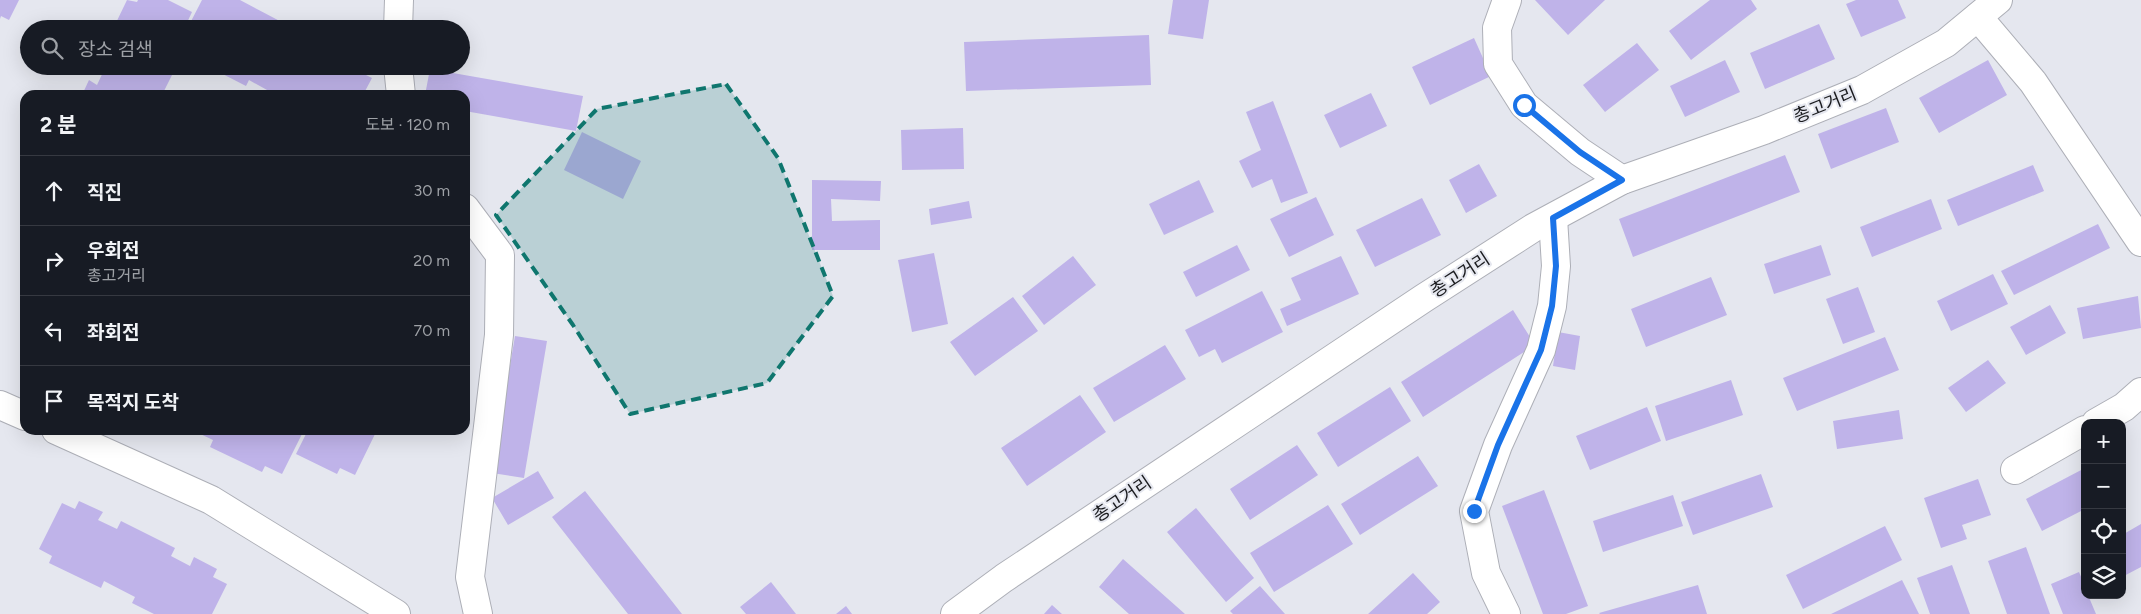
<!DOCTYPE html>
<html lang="ko">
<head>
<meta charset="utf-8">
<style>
  :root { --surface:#171b24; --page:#20242c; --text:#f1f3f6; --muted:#9ea1a6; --line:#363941 }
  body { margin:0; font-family:Figtree,"Noto Sans KR",sans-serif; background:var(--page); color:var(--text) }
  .controls { position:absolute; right:15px; bottom:15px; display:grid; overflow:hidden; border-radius:10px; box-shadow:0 5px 20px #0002 }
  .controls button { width:45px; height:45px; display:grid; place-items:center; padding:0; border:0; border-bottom:1px solid var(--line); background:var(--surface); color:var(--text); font:25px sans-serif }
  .stop { position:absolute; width:15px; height:15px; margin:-11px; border:4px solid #1a73e8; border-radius:50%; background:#fff }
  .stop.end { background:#1a73e8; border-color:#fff; box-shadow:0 1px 5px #0008 }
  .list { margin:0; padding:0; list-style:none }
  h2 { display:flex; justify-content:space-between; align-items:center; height:65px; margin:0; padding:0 20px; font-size:21px }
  h2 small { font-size:16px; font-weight:400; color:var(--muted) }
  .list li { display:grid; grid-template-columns:32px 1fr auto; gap:15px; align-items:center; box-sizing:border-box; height:70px; padding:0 20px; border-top:1px solid var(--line) }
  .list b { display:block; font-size:19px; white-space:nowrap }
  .list p { margin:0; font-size:16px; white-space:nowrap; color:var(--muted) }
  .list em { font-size:16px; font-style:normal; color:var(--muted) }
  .icon { flex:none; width:28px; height:28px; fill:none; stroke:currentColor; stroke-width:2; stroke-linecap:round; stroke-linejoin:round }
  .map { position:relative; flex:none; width:2141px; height:614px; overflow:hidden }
  .search { position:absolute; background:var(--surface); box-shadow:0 5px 20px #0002; left:20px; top:20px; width:450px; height:55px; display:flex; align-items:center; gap:12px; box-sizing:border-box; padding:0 18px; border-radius:28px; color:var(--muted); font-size:19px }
  .panel { position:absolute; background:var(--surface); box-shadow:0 5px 20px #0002; left:20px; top:90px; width:450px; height:345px; border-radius:15px }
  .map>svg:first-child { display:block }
  .building { fill:#bfb3e9 }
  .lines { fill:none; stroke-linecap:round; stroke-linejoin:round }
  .street-casing { stroke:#adafb7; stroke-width:30 }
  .secondary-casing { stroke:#adafb7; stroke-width:30 }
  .street { stroke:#fff; stroke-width:28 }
  .secondary { stroke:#fff; stroke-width:28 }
  .route { stroke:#1a73e8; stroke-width:6 }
  .marked { fill:#0f766e; fill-opacity:0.2; stroke:#0f766e; stroke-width:4; stroke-dasharray:10 6; stroke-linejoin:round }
  .labels { text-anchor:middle; stroke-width:4; stroke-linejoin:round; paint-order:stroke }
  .street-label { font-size:18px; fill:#1a1b1e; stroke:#e5e7ef }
</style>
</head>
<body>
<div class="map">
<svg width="2141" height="614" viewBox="0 0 2141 614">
  <rect width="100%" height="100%" fill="#e5e7ef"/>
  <!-- building -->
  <path class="building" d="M0,0H19L9,20L1,16L0,19Z
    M127,0L137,2L138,0H168L192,12L184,29H113Z
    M202,0H240L295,29H187Z
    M1173,0H1209L1203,39L1168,34Z
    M1535,0H1605L1568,35Z
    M1710,0H1751L1757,9L1691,60L1669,31Z
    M1856,0H1898L1906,18L1861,37L1846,4Z
    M1819,24L1835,59L1765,89L1750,53Z
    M1149,35L1151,85L966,91L964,42Z
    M1474,38L1491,76L1430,105L1412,67Z
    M1637,43L1659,70L1605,112L1583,85Z
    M1725,60L1740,92L1685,117L1670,86Z
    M1988,60L2007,95L1939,133L1919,98Z
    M106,66H166L165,69L173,73L162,95H82L89,80L97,85Z
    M207,66H360L358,71L372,78L363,95H276L249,80L246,86Z
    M430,69L583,96L576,131L465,111V95H425Z
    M1371,93L1387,126L1340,148L1324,115Z
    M1273,101L1308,193L1281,203L1272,179L1252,188L1239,161L1261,150L1246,112Z
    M1886,108L1899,142L1831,169L1818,134Z
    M963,128L964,169L902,170L901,130Z
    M582,132L641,161L623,199L564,170Z
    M1785,155L1800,192L1633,257L1619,219Z
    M1479,164L1497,196L1466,213L1449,180Z
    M2033,165L2044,191L1958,226L1947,200Z
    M812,180L881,181L880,201L831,199L832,221L880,220V250H812Z
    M1199,180L1214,212L1164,235L1149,204Z
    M1316,197L1334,235L1289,257L1270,219Z
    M1422,198L1441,235L1375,267L1356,230Z
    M1931,199L1942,229L1872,257L1860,227Z
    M969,201L972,218L931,225L929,209Z
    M2098,224L2110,248L2014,295L2001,271Z
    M1237,245L1250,270L1196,297L1183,272Z
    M1821,245L1831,275L1774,294L1764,264Z
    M934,253L948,324L912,332L898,260Z
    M1073,256L1096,285L1044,325L1022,296Z
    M1341,256L1359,294L1287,326L1280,309L1301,300L1291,278Z
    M1993,274L2008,304L1951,331L1937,301Z
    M1711,277L1727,315L1646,347L1631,309Z
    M1858,287L1875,332L1843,344L1826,299Z
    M1262,291L1283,332L1222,363L1215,349L1199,357L1185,330Z
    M2138,296L2141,328L2083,339L2077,308Z
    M1013,297L1038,331L975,376L950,342Z
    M2050,305L2066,333L2026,355L2010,327Z
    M1513,310L1535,345L1423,417L1401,382Z
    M1558,332L1580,336L1575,370L1553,366Z
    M515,336L547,341L524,478L492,473Z
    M1885,337L1899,370L1797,411L1783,378Z
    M1165,345L1186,379L1114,422L1093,388Z
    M1988,360L2006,383L1966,412L1948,388Z
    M1731,380L1743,415L1666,441L1655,406Z
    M1390,387L1411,421L1338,467L1317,433Z
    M1080,395L1106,432L1027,486L1001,448Z
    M1647,407L1661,441L1590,470L1576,436Z
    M1899,410L1903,439L1837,449L1833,421Z
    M192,430H304L282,474L265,466L262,472L210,447L213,440Z
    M308,430H377L355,475L340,468L337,474L296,454Z
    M1297,445L1318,475L1250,520L1230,489Z
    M1418,456L1438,486L1360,535L1341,504Z
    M2085,468V509L2042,531L2026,499Z
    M538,471L554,498L508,525L492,498Z
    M1761,474L1773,507L1693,535L1681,502Z
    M1978,479L1991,515L1962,525L1967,539L1941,548L1924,498Z
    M1544,490L1588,606L1566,614H1543L1502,506Z
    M585,491L682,614H628L552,517Z
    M1673,495L1683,526L1603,552L1593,521Z
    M79,501L103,512L98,520L117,529L121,521L175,548L171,556L190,566L194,557L217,569L213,577L227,584L212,614H154L132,603L135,597L104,581L101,588L49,563L52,556L39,549L62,503L75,509Z
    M1328,505L1353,544L1274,592L1250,553Z
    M1196,508L1254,578L1226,602L1167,532Z
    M2141,524V567L2122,577V535Z
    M1885,526L1902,560L1803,609L1786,575Z
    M2026,547L2050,614H2007L1988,561Z
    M1123,559L1185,614H1129L1099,587Z
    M1952,565L1970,614H1930L1917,578Z
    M2079,572L2085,586V595H2088L2096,614H2063L2051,584Z
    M1413,573L1440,602L1427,614H1368Z
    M1902,580L1919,614H1831Z
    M771,582L796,614H746L740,607Z
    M1698,585L1707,614H1600L1599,613Z
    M1260,586L1285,614H1233L1230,611Z
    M1052,605L1062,614H1044Z
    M846,606L852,614H836Z"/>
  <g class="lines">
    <defs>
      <path id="street" d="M1507,0L1497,28L1498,64L1524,105L1580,152L1622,180
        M1978,17L2033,82L2141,242
        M398,29L399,0
        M398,66L401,95
        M465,208L500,255L499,335L470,577L478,614
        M0,405L25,416
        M2096,423L2124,407L2141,392
        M56,430L211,500L396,614
        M2015,470L2085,430
        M1506,614L1486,573L1474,511L1498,445L1541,350L1552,306L1556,266L1553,218"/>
      <path id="secondary" d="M955,614L1004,578L1424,298L1533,228L1622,180L1764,130L1862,90L1946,43L1998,0"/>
    </defs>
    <!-- street casing -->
    <use href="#street" class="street-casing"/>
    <!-- secondary casing -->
    <use href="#secondary" class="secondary-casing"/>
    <!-- street -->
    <use href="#street" class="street"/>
    <!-- secondary -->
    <use href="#secondary" class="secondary"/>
  </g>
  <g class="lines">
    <!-- route -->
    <path class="route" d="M1474,511L1498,445L1541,350L1552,306L1556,266L1553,218L1622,180L1580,152L1524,105"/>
  </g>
  <!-- marked area -->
  <path class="marked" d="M726,84L778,158L833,296L767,383L630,414L573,325L496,215L597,109Z"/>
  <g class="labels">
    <!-- street labels -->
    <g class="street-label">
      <text transform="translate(1825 105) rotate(-22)" y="6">총고거리</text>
      <text transform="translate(1460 275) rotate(-33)" y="6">총고거리</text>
      <text transform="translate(1122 499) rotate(-34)" y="6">총고거리</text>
    </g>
  </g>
</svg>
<div class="controls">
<button>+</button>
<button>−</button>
<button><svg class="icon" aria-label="locate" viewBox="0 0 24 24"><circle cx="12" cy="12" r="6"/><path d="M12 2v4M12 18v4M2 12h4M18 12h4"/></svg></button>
<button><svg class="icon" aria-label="layers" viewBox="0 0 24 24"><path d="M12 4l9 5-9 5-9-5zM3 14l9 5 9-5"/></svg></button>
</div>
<div class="stop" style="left:1524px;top:105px"></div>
<div class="stop end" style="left:1474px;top:511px"></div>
<div class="search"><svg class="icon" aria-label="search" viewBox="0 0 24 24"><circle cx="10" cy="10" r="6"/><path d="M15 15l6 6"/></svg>장소 검색</div>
<section class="panel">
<h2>2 분<small>도보 · 120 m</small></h2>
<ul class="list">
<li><svg class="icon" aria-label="ahead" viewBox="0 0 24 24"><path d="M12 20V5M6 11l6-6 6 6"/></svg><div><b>직진</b></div><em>30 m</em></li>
<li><svg class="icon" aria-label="right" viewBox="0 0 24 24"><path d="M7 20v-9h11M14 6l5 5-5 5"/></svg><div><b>우회전</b><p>총고거리</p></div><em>20 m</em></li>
<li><svg class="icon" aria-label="left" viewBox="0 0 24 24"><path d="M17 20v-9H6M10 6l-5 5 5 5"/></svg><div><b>좌회전</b></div><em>70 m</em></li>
<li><svg class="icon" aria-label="arrive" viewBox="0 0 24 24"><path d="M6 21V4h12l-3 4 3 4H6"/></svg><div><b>목적지 도착</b></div></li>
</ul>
</section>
</div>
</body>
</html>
